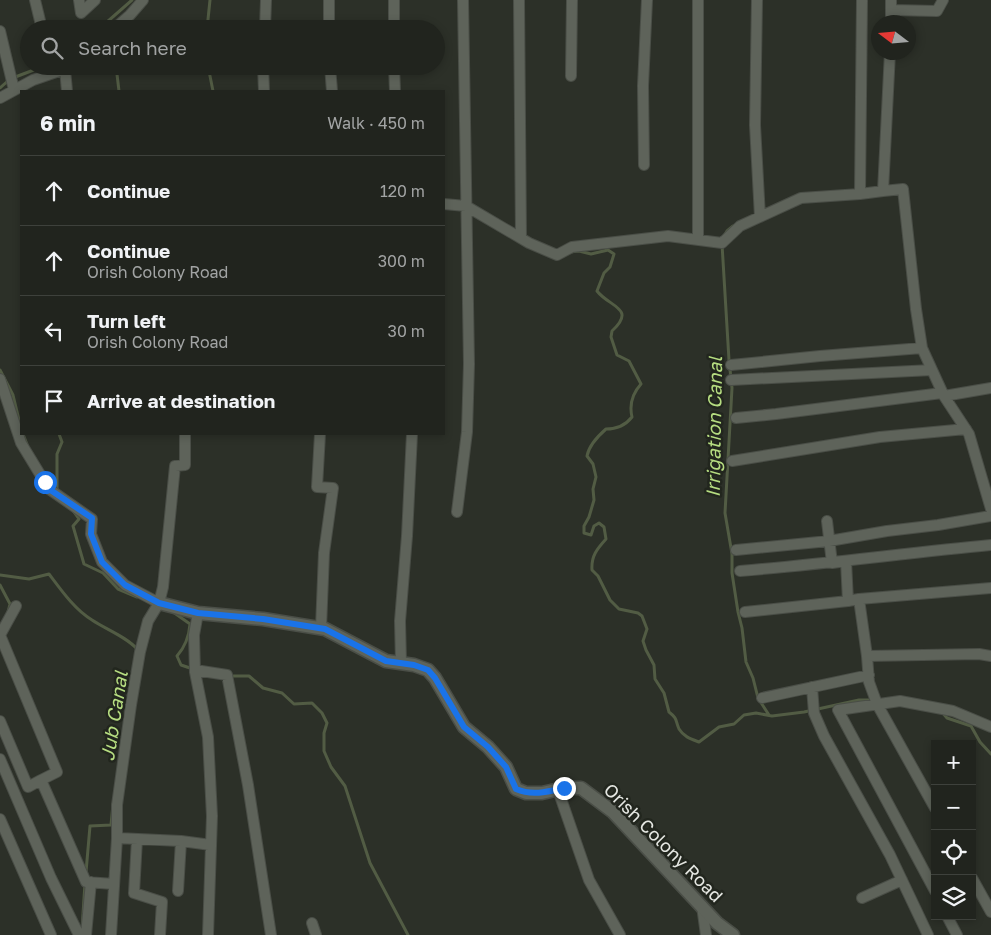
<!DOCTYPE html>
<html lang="en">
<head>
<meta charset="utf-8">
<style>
  :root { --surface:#21241e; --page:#292c27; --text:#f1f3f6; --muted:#a2a4a4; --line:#3e413c }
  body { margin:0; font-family:"Golos Text",sans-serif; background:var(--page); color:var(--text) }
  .controls { position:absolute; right:15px; bottom:15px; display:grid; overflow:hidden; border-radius:0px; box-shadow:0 2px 8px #0003 }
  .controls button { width:45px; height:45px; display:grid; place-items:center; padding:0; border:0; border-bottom:1px solid var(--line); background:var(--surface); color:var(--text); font:25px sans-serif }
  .compass { position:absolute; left:871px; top:15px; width:45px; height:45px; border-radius:50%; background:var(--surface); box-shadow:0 2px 8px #0003; rotate:286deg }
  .stop { position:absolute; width:15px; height:15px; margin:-11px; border:4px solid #1a73e8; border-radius:50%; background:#fff }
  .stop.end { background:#1a73e8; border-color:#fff; box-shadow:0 1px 5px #0008 }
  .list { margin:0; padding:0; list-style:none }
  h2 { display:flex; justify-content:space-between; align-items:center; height:65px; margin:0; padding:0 20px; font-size:21px }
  h2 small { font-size:16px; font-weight:400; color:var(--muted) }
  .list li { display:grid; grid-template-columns:32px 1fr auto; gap:15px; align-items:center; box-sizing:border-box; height:70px; padding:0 20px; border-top:1px solid var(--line) }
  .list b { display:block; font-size:19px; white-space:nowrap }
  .list p { margin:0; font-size:16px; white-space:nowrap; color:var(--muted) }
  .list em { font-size:16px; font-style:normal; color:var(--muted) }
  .icon { flex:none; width:28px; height:28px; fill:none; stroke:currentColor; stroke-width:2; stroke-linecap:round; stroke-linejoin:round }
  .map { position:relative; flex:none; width:991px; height:935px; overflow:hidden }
  .search { position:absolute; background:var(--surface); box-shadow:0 2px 8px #0003; left:20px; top:20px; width:425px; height:55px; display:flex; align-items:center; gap:12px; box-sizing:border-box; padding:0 18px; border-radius:28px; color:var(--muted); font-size:19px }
  .panel { position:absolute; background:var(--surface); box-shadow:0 2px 8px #0003; left:20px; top:90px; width:425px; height:345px; border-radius:0px }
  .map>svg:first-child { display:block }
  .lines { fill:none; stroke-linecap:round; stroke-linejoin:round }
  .stream { stroke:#525c44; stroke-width:3 }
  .minor-casing { stroke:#4a4e47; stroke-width:12 }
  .tertiary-casing { stroke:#4a4e47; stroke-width:15 }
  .minor { stroke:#5e635a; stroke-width:10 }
  .tertiary { stroke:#5e635a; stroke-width:12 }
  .route { stroke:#1a73e8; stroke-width:6 }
  .labels { text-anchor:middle; stroke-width:5; stroke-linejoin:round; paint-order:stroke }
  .street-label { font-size:18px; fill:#e5e7e2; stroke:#22261e }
  .water-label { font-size:19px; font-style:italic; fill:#b6dd81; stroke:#22261e }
</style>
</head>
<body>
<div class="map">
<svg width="991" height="935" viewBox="0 0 991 935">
  <rect width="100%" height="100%" fill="#2c3028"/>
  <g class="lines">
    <!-- stream -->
    <path class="stream" d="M99,29L132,0
      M207,29L210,0
      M116,66L119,91
      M208,66L213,91
      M0,88L10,79L39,68L51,66
      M724,236L727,231L733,226
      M722,244L729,360L732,388L725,513L732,554V573L738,612L742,628L746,662L753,678L758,698L769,715
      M570,252L579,251L591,254L608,250L614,254L610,267L604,273L597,291C609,307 637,308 612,331L611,337L617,355L629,361L641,384C632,394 629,404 632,417C625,426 617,429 606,429C598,436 589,445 587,456L593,464L596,477L593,489L594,500L589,517L584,526V533L591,535L594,526L599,523L604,527L606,539C597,549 591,556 592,570L598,576L610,600L619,609L638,613L642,616L647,629L643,641L646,650L654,665L655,679L664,693L669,712C678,719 675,720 679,729C684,737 691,739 699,742L719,727L734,724L744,715L756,713L772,716L804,712L859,700H874
      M0,370L13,395L20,424
      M23,434L28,447
      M57,491V454L62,442L59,434
      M74,512L79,519L73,526L84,564L103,573L118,589L137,597
      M0,575L29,579L49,574C61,590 75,610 92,620C107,630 127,637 138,650
      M0,585L10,604L8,612
      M173,612L190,624C189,637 185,647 177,656L181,665L193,669
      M229,674L233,676H249L263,688L282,693L294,704L312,703L322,713L327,723L324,733V751L331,767L345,786L370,863L408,935
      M942,712L947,718L971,726L980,742L991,754
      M86,872L90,826L111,825L113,804
      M82,929L85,883"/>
    <defs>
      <path id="minor" d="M35,0L42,29
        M79,0L81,13L95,0
        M394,0V29
        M519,0L521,238
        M698,0V240
        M757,0L755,125L760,217
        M891,10L937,11L943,0
        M891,22V0
        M114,29L130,15L143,0
        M265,29L266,0
        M329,29V0
        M0,31L14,90
        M890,52L883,191L903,189L916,309L922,348L944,396L969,434L991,509
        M263,66L264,91
        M330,66L332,91
        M394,66L395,91
        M65,69L67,91
        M571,76L572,0
        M0,98L33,80L65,69L69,66
        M644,165L643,86L647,0
        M860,194L862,0
        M444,204L466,206L529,243L557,255L572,247L668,236L722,243L740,226L801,198L860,194L883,191
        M731,365L820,356L922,348
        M0,379L21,443L49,489L92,519L91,534L102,562L125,585L159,603
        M731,380L932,370
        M944,396L991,388
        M736,418L776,414L942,393
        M320,434L317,487L333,488L324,553L321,628
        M732,461L880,437L966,429
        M457,512L467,432L469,364L463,0
        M827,521L832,563L846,561L848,601L859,599L867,656L869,682L877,704L935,808
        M736,550L829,541L887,531L938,525L991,516
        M740,571C824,564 907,553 991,545
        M859,599L991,588
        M745,612L848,601
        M198,613L194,635L195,672L208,737L212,816L208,935
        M0,635L57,772L41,780L86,882L114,884
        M0,635L16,606
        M867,656L979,654L991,656
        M401,663L400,621L407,536L412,434
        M195,670L227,675L248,785L271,935
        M812,687L814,713L824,736L890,855L928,935
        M762,698L869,675
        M0,721L28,787L41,780
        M0,759L51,878L79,935
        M558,790L589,880L620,935
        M0,819L51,935
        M117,838V805L131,705L140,652L148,621L159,603L163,587L175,466L185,465V434
        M137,839L134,893L162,902L160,935
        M972,878L991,912
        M178,891L181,841
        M935,891L838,710L900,701L953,711L991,727
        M862,898L902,880
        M702,906L706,935
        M947,916L957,935
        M312,923L316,935
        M86,935L91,882
        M111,935L117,838L181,841L211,845"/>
      <path id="tertiary" d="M159,603L198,613L263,619L325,629L386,661L414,665L428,670L435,678L464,727L488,747L506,767L516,789L526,793H542L564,788H581L613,812L717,923L733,935"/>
    </defs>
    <!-- minor casing -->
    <use href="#minor" class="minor-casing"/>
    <!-- tertiary casing -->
    <use href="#tertiary" class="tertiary-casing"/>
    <!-- minor -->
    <use href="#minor" class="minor"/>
    <!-- tertiary -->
    <use href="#tertiary" class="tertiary"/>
  </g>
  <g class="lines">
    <!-- route -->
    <path class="route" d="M45,482L49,489L92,518L91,534L102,562L125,585L159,603L198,613L263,619L325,629L386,661L414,665L428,670L435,678L464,727L488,747L506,767L516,789C532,796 547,792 564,788"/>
  </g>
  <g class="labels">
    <!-- street labels -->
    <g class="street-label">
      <text transform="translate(663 843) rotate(45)" y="6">Orish Colony Road</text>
    </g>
    <!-- water labels -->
    <g class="water-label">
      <text transform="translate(714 427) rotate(-89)" y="7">Irrigation Canal</text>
      <text transform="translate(114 716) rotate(-81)" y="7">Jub Canal</text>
    </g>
  </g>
</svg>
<div class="controls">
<button>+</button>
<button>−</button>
<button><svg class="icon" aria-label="locate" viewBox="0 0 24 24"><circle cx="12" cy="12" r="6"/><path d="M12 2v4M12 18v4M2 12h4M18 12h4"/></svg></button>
<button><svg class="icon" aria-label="layers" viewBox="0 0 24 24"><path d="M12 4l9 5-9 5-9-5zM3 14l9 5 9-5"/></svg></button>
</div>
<svg class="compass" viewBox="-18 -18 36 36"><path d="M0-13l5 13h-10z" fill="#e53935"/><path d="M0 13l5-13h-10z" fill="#a2a4a4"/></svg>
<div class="stop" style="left:45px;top:482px"></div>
<div class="stop end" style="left:564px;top:788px"></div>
<div class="search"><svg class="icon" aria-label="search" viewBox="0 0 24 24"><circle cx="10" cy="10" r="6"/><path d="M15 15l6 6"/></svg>Search here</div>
<section class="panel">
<h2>6 min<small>Walk · 450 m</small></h2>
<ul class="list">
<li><svg class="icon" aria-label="ahead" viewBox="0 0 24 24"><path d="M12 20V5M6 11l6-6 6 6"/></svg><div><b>Continue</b></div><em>120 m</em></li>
<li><svg class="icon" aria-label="ahead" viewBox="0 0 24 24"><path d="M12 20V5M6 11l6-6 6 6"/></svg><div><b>Continue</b><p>Orish Colony Road</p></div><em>300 m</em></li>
<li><svg class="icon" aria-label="left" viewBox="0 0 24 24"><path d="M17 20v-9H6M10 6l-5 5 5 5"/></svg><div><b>Turn left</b><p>Orish Colony Road</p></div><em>30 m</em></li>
<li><svg class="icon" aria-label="arrive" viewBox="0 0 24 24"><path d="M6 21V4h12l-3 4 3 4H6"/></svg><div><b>Arrive at destination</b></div></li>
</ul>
</section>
</div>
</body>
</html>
